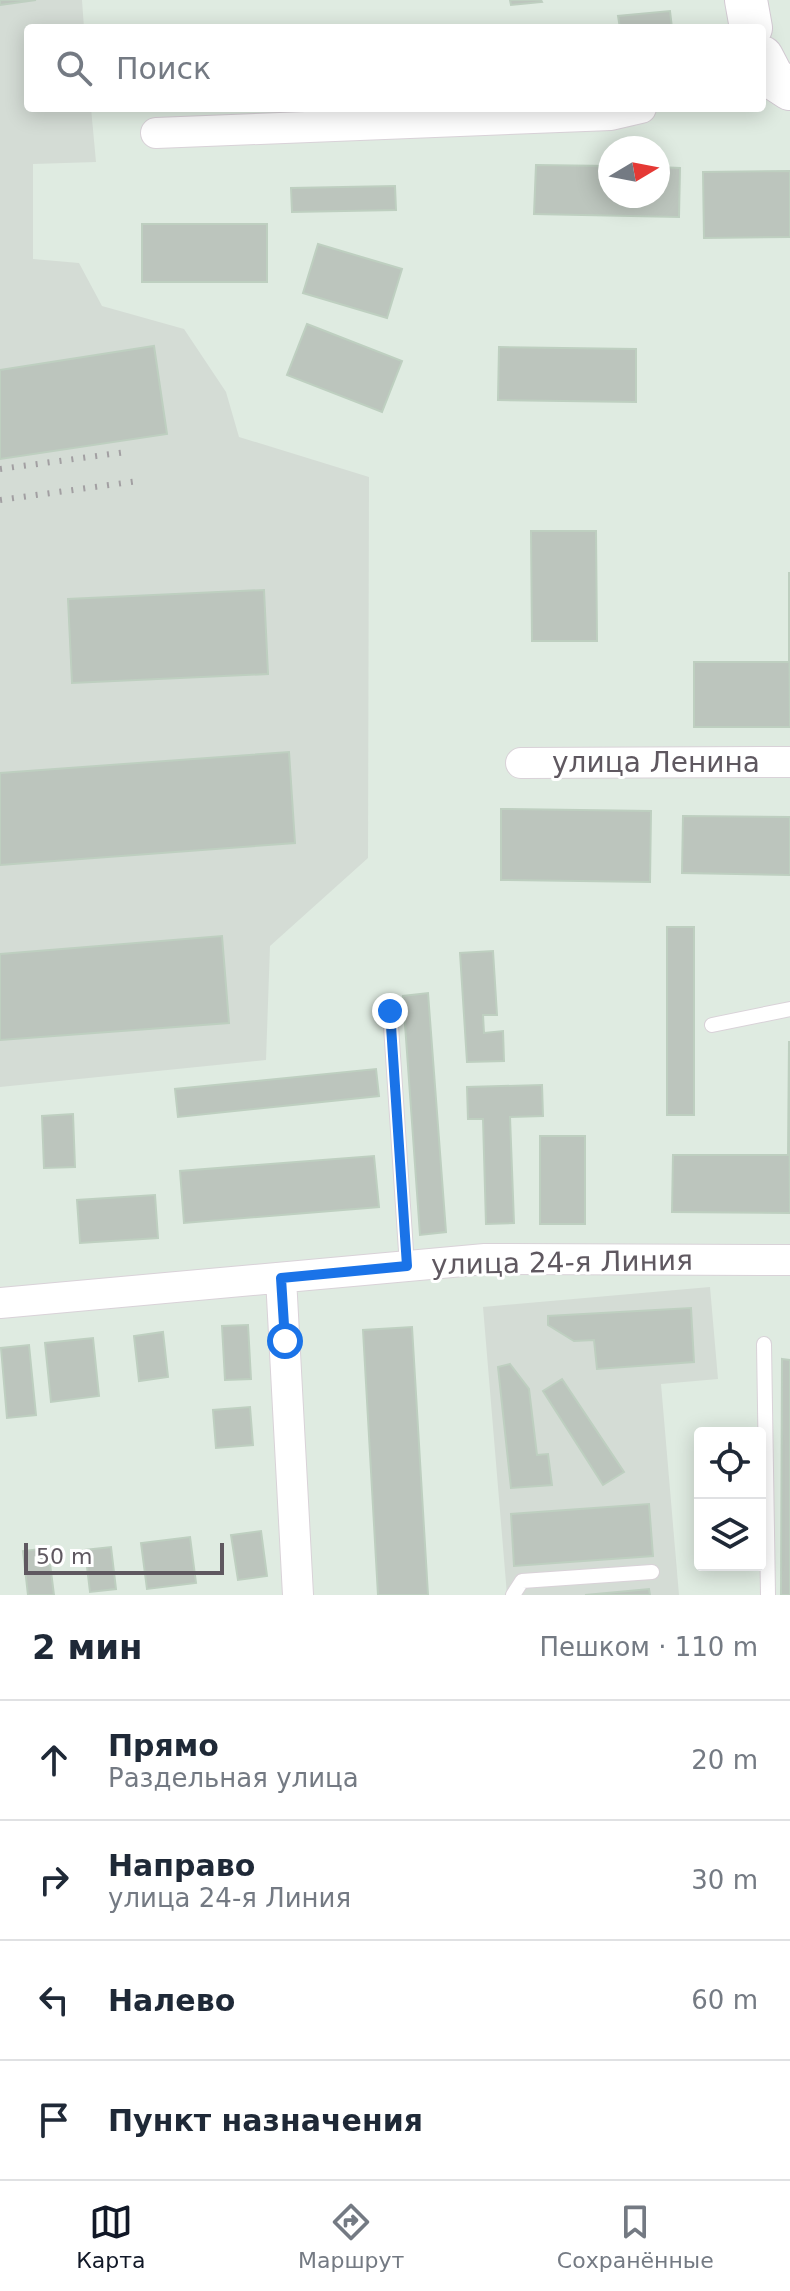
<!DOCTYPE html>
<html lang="ru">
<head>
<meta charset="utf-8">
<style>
  :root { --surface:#fff; --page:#f2f2f3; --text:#1f2937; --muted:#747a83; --line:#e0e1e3; --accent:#111827 }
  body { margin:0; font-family:"DejaVu Sans",sans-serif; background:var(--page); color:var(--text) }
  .controls { position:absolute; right:24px; bottom:24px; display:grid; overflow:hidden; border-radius:8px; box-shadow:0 4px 20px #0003 }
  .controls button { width:72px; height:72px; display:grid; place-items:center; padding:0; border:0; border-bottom:2px solid var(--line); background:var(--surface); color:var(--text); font:40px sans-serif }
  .compass { position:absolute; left:598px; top:136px; width:72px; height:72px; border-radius:50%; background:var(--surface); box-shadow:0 4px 20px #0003; rotate:80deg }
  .scale { position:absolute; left:24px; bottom:20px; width:200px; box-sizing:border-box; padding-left:8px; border:4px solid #5f5860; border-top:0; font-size:22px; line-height:28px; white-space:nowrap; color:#5f5860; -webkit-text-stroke:6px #fff; paint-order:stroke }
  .stop { position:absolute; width:24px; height:24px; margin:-18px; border:6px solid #1a73e8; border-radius:50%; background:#fff }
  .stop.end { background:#1a73e8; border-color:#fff; box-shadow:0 2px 8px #0008 }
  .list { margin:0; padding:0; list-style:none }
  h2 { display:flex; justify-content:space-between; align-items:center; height:104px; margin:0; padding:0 32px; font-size:34px }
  h2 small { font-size:26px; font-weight:400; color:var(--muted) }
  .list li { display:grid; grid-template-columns:52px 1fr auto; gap:24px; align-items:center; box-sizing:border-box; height:120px; padding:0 32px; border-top:2px solid var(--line) }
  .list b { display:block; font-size:30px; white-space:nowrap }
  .list p { margin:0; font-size:26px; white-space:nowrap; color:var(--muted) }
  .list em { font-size:26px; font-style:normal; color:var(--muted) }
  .icon { flex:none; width:44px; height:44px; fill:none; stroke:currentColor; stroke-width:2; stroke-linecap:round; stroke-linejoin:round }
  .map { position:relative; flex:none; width:790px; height:1595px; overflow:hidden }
  .search { position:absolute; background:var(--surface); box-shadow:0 4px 20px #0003; left:24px; right:24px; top:24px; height:88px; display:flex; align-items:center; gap:20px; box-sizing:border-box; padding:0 28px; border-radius:8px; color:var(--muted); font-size:30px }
  .sheet { height:584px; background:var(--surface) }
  nav { display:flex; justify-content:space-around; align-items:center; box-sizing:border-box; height:112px; border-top:2px solid var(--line); background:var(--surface); font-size:22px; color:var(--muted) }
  nav a { display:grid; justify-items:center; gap:4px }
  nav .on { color:var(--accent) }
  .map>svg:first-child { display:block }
  .industrial { fill:#d4dcd5 }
  .building { fill:#bcc5bd; stroke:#becfc0; stroke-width:2 }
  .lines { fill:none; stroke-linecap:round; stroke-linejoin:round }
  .lane-casing { stroke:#d9d2d8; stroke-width:16 }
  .street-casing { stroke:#d9d2d8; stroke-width:32 }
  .secondary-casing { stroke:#d3cad3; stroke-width:44 }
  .lane { stroke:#fff; stroke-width:14 }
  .street { stroke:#fff; stroke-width:30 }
  .secondary { stroke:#fff; stroke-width:42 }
  .rail { stroke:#a29fa2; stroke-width:6; stroke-dasharray:2 10; stroke-linecap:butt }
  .route { stroke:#1a73e8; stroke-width:10 }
  .labels { text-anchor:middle; stroke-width:6; stroke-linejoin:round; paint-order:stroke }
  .street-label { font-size:28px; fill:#5f5860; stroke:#fff }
</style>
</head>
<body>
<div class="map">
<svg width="790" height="1595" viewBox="0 0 790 1595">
  <rect width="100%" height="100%" fill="#dfebe1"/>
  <!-- industrial -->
  <path class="industrial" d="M0,0H82L84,28H28V108H91L96,162L33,164V259L79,263L102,306L184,329L226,392L239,437L369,477L368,858L270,946L266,1060L0,1087Z
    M710,1287L718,1379L661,1384L679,1595H507L483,1307Z"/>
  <!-- building -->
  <path class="building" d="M0,0H36L0,5Z
    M510,0H541L542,2L511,5Z
    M670,11L672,28H620L618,16Z
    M536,165L610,166V196H658V167L680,168L679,217L534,214Z
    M790,171V237L704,238L703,172Z
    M395,186L396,210L292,212L291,188Z
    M142,224H267V282H142Z
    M318,244L402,269L387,318L303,293Z
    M307,324L402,361L382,412L287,375Z
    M154,346L167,434L0,459V370Z
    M499,347L636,349V402L498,400Z
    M531,531H596L597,641H532Z
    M789,572L790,727H694V662H789Z
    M264,590L268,674L72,683L68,599Z
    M289,752L295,843L0,865V773Z
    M501,809L651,811L650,882L501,880Z
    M683,816L790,817V875L682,873Z
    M667,927H694V1115H667Z
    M222,936L229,1023L0,1040V954Z
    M493,951L497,1015H483L484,1033L503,1031L504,1061L467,1062L460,953Z
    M428,993L446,1232L420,1235L403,996Z
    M789,1041L790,1213L672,1212L673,1155H788Z
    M376,1069L379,1096L178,1117L175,1089Z
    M542,1085L543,1116L510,1117L514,1223L486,1224L483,1119H468L467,1087Z
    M73,1114L75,1167L44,1168L42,1116Z
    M540,1136H585V1224H540Z
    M374,1156L379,1207L184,1223L180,1171Z
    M155,1195L158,1238L80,1243L77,1200Z
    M691,1308L694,1362L597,1369L594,1340L574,1341L548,1325V1316Z
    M248,1325L251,1379L225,1380L222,1326Z
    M412,1327L428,1595H378L363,1330Z
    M163,1332L168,1377L139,1381L134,1336Z
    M93,1338L99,1396L51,1402L45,1343Z
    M29,1345L36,1415L7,1418L1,1348Z
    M782,1359L790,1360V1595H781Z
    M510,1364L529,1389L537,1455L548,1454L552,1485L511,1488L498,1367Z
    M562,1379L624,1472L603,1485L543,1391Z
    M250,1407L253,1445L216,1448L213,1410Z
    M649,1504L653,1556L514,1566L511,1514Z
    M261,1531L267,1576L238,1580L231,1535Z
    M190,1537L196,1583L147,1589L141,1543Z
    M111,1547L116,1589L90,1592L85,1550Z
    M48,1548L54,1595H28L23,1551Z
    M649,1589L650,1595H585Z"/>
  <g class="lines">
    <defs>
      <path id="lane" d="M390,1011L407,1266
        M712,1025L790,1009
        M764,1344L768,1595
        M513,1595L522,1581L652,1572"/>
      <path id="street" d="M156,133L611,115L641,108
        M521,763L790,762
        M281,1278L298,1595
        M0,1303L485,1259L790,1260"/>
      <path id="secondary" d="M746,0L751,28
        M762,57L773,78L790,89"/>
    </defs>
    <!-- lane casing -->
    <use href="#lane" class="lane-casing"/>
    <!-- street casing -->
    <use href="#street" class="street-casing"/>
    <!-- secondary casing -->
    <use href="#secondary" class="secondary-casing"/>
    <!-- lane -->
    <use href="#lane" class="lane"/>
    <!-- street -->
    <use href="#street" class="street"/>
    <!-- secondary -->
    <use href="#secondary" class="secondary"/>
    <!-- rail -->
    <path class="rail" d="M0,469L126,452
      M0,500L138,481"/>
  </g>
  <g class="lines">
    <!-- route -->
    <path class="route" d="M285,1341L281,1278L407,1266L390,1011"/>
  </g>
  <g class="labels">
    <!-- street labels -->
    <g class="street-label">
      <text x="656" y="772">улица Ленина</text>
      <text transform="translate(562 1262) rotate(-1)" y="10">улица 24-я Линия</text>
    </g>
  </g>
</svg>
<div class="controls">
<button><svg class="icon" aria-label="locate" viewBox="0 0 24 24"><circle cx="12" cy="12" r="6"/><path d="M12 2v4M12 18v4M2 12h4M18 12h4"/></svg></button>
<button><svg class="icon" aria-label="layers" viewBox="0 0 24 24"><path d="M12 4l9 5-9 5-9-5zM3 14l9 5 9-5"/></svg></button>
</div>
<svg class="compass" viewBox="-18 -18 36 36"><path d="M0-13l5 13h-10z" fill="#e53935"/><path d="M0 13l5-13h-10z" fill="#747a83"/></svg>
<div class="scale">50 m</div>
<div class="stop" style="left:285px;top:1341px"></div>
<div class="stop end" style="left:390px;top:1011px"></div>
<div class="search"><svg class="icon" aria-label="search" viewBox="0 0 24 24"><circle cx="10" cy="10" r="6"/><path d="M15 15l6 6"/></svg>Поиск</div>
</div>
<section class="sheet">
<h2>2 мин<small>Пешком · 110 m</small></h2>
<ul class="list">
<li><svg class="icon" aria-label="ahead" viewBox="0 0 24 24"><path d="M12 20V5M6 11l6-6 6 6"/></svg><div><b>Прямо</b><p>Раздельная улица</p></div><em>20 m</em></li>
<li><svg class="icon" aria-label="right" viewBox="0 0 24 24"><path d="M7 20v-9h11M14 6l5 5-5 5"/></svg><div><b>Направо</b><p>улица 24-я Линия</p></div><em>30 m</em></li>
<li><svg class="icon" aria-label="left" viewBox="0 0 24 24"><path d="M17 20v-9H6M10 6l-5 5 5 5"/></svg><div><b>Налево</b></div><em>60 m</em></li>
<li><svg class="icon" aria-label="arrive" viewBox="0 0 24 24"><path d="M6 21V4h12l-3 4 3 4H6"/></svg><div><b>Пункт назначения</b></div></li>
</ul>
</section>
<nav>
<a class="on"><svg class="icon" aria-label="map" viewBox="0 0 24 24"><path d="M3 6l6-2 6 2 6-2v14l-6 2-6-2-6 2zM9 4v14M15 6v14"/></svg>Карта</a>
<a><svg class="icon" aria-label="directions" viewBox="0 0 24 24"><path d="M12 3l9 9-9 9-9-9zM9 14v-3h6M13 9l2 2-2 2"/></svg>Маршрут</a>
<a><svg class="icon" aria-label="saved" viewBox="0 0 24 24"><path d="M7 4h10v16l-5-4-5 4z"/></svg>Сохранённые</a>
</nav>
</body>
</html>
